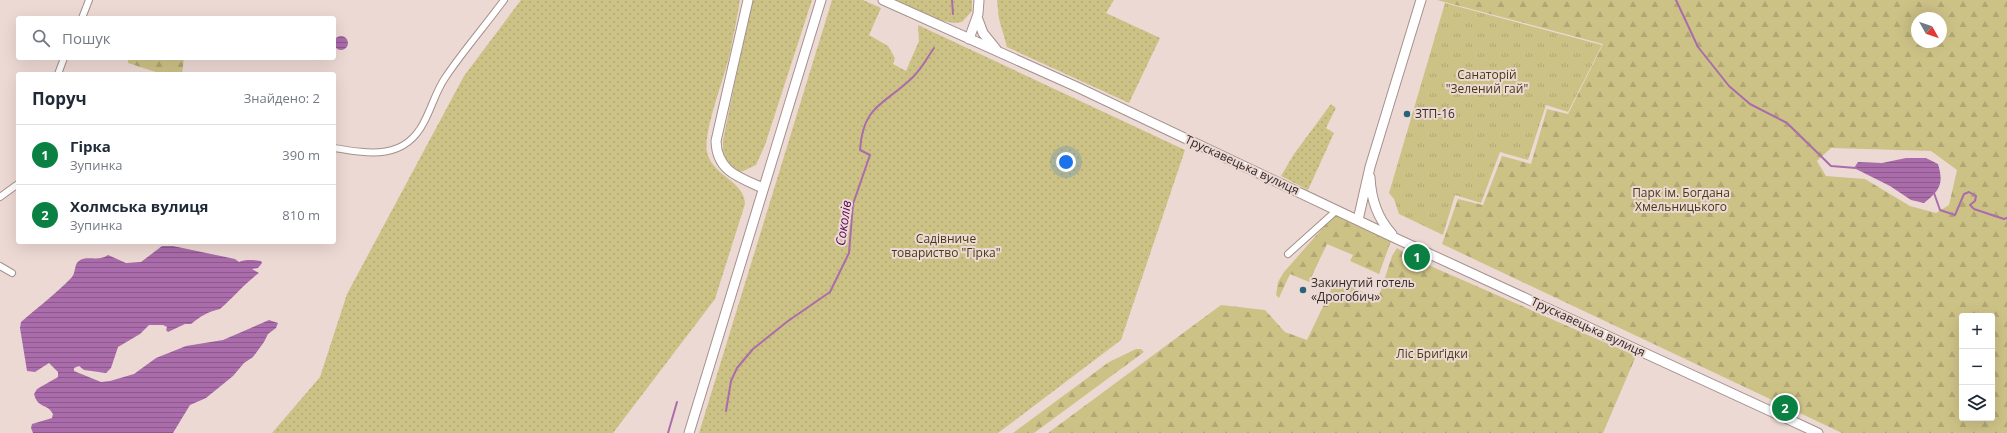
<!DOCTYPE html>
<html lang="uk">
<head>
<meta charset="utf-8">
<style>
  :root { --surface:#fff; --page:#f2f2f3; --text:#1f2937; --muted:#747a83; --line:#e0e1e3; --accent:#0b8043 }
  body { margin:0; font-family:"Open Sans",sans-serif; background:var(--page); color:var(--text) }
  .controls { position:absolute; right:12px; bottom:12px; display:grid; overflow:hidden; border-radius:4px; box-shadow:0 4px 16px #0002 }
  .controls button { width:36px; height:36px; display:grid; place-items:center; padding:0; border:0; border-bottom:1px solid var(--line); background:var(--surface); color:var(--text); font:20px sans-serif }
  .compass { position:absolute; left:1911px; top:12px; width:36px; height:36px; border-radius:50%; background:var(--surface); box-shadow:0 4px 16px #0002; rotate:130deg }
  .you { position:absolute; left:1066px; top:162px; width:14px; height:14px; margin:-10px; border:3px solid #fff; border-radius:50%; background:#1a73e8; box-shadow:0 0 0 6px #1a73e833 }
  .badge { display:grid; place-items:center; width:26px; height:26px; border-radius:50%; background:var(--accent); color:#fff; font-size:13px; font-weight:700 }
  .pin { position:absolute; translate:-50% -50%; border:2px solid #fff; box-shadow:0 1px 4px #0006 }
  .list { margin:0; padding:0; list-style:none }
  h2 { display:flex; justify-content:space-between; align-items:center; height:52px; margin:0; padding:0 16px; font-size:17px }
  h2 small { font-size:13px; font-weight:400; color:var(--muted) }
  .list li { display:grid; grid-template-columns:26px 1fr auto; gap:12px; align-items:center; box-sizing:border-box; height:60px; padding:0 16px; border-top:1px solid var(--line) }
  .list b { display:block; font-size:15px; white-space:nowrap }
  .list p { margin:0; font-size:13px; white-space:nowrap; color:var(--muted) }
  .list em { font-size:13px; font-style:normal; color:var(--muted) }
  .icon { flex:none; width:22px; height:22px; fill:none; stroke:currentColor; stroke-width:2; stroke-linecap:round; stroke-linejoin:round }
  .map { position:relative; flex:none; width:2007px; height:433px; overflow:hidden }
  .search { position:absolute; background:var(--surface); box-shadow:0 4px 16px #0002; left:16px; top:16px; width:320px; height:44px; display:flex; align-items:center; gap:10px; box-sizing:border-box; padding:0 14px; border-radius:4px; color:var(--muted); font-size:15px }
  .panel { position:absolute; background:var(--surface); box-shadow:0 4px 16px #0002; left:16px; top:72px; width:320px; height:172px; border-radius:4px }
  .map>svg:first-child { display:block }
  .grass { fill:url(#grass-dots) }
  .forest { fill:url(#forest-firs); fill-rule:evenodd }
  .park { fill:url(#park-tufts) }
  .water { fill:url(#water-rules) }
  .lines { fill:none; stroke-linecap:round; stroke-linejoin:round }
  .stream { stroke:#aa6cab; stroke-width:2 }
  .street-casing { stroke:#a4918c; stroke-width:8 }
  .secondary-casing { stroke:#a4918c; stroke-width:11 }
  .street { stroke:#fff; stroke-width:6 }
  .secondary { stroke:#fff; stroke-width:9 }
  .poi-dot { fill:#27637b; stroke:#edd9d4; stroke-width:1.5 }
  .labels { text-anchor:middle; stroke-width:4; stroke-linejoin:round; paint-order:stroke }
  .park-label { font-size:12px; fill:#433c14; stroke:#edd9d4 }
  .poi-label { font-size:12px; fill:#322a28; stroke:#edd9d4; text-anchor:start }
  .street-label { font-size:12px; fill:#322a28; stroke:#edd9d4 }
  .water-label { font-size:13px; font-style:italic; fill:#58055b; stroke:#edd9d4 }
</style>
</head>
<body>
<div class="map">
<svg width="2007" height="433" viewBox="0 0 2007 433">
  <defs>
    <pattern id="grass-dots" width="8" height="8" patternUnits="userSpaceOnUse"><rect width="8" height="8" fill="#cdc286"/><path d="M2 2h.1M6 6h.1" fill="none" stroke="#b0a774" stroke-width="1.8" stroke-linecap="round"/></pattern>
    <pattern id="forest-firs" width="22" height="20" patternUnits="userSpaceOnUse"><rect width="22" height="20" fill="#cdc286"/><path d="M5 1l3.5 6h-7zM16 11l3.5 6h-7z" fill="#b0a774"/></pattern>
    <pattern id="park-tufts" width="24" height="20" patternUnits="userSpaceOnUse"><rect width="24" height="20" fill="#cdc286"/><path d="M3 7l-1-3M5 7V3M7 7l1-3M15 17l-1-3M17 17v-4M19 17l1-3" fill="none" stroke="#b0a774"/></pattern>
    <pattern id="water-rules" width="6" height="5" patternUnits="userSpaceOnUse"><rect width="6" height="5" fill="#aa6cab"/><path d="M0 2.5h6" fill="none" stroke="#8b598b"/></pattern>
  </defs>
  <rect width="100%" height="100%" fill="#edd9d4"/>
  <!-- grass -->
  <path class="grass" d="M521,0H740C737,19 733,38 729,57C724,78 703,133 707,152C713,177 745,181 745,204L715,299L613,433H272L320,377L347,294L464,76Z
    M752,0H812L765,145L756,165L741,172C726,163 722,157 723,140Z
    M832,0H863L881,8L869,35L888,46L895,58L893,64L906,71L919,41L918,25L1185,150L1121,340L998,433H699Z
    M893,0H972V11L962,22L954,23L938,20Z
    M997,0H1114L1106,13L1160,38L1129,103L1007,47L999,19Z
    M1331,104L1336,108L1326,128L1334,133L1308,190L1281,176L1294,154Z"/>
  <!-- forest -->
  <path class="forest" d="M1437,0H2007V433H1842L1442,244L1458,199L1483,205L1502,156L1531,164L1547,109L1568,114L1603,44ZM1917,18H1941V42H1917ZM1831,148L1931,151L1957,170L1949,205L1936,213L1910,206L1865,179L1826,176L1817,161ZM1962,316H1992V418H1962Z
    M128,58H184L182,74H162L128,63Z
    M1335,214L1391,241L1379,274L1350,261L1353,255L1327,244L1309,282L1290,274L1279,298L1276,295L1278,282L1284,272Z
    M1397,248L1419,261L1636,356L1603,433H1048L1221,305L1265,310L1285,332L1307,340L1336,279L1369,295L1380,293L1392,256Z
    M1136,349H1141L1144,352L1034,433H1013L1109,362Z"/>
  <!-- park -->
  <path class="park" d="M1445,3L1602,45L1568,112L1546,105L1528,160L1500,152L1481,203L1455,195L1443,235L1399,214L1394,199L1389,193Z"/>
  <!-- water -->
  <path class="water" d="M334 43a7 7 0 1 1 14 0a7 7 0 1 1-14 0Z
    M1906,158H1926L1938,164C1944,184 1940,190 1924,203L1911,200L1890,186L1854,168L1858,162L1882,163Z
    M162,246H173L235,259L239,262C245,259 254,260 261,261L262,263L258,268L252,269L259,273C245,283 233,298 220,309C207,312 201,316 191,324H185L168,332L166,330L167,327L163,325H149L140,334L118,347L111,368L106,373L84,370L79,366L74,368V371L101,382L110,381L134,374L156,358L186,346L223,340L269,320L278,323L276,328L268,334L264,342L253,357L244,363L233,376L206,398L190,405L173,433H33L31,428L32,424L52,418L53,414C47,403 38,409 34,394L37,389L58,377V372L49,363L35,372L27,371L20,328L21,322C38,307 56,294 72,277C76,272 74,264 79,261C86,255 99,262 108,255L126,263L141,262Z"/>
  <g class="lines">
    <!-- stream -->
    <path class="stream" d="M952,0L953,14
      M1676,0L1698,47L1729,86L1750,104L1787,123L1831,166L1856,168
      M1934,193L1940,210L1955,215L1964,194L1969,192L1976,196L1975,201L1970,205L1974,209L2004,219L2007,218
      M726,411L731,381L737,368L753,349L788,321L830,292L849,253L853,204L870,155L860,150C863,105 884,105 912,78C921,70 927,58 934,48
      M668,433L677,402"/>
    <defs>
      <path id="street" d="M82,18L89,0
        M58,74L64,58
        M334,148C370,154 405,160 424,122C432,107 436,91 445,78C463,51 485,26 504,0
        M0,197L18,184
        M1288,254L1337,210
        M0,266L12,273"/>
      <path id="secondary" d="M748,0L716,141C717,171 738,177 763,188
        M883,0L1077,87L1395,238L1818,433
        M977,17L983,33L996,49
        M969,39L978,14L979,0
        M1370,177C1371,199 1377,218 1392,234
        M1358,220L1370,167L1421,0
        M689,433L821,0"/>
    </defs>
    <!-- street casing -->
    <use href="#street" class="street-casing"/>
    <!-- secondary casing -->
    <use href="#secondary" class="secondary-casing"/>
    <!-- street -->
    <use href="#street" class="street"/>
    <!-- secondary -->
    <use href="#secondary" class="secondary"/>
  </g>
  <!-- markers -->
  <g class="poi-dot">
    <circle cx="1407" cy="114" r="4"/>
    <circle cx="1303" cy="290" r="4"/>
  </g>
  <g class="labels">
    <!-- park labels -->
    <g class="park-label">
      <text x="1487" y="79">Санаторій<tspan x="1487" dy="14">"Зелений гай"</tspan></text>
      <text x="1681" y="197">Парк ім. Богдана<tspan x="1681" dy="14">Хмельницького</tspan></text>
      <text x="946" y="243">Садівниче<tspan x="946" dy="14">товариство "Гірка"</tspan></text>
      <text x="1432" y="358">Ліс Бриґідки</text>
    </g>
    <!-- poi labels -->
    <g class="poi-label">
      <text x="1415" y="118">ЗТП-16</text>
      <text x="1311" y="287">Закинутий готель<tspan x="1311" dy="14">«Дрогобич»</tspan></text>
    </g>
    <!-- street labels -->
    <g class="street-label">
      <text transform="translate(1242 165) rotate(25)" y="4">Трускавецька вулиця</text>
      <text transform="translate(1588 327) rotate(25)" y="4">Трускавецька вулиця</text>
    </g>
    <!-- water labels -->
    <g class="water-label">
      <text transform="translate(843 223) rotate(-82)" y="5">Соколів</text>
    </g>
  </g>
</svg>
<div class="controls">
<button>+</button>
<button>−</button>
<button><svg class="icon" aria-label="layers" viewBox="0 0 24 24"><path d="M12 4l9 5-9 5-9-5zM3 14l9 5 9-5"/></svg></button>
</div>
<svg class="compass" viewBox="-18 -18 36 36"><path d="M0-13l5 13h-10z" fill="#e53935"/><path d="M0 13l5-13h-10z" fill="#747a83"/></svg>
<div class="you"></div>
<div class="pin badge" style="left:1417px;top:257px">1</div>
<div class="pin badge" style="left:1785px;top:408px">2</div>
<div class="search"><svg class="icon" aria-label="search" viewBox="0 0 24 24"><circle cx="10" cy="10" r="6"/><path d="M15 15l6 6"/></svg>Пошук</div>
<section class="panel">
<h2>Поруч<small>Знайдено: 2</small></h2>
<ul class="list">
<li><span class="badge">1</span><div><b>Гірка</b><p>Зупинка</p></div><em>390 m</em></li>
<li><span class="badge">2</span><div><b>Холмська вулиця</b><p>Зупинка</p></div><em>810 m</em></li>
</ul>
</section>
</div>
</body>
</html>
